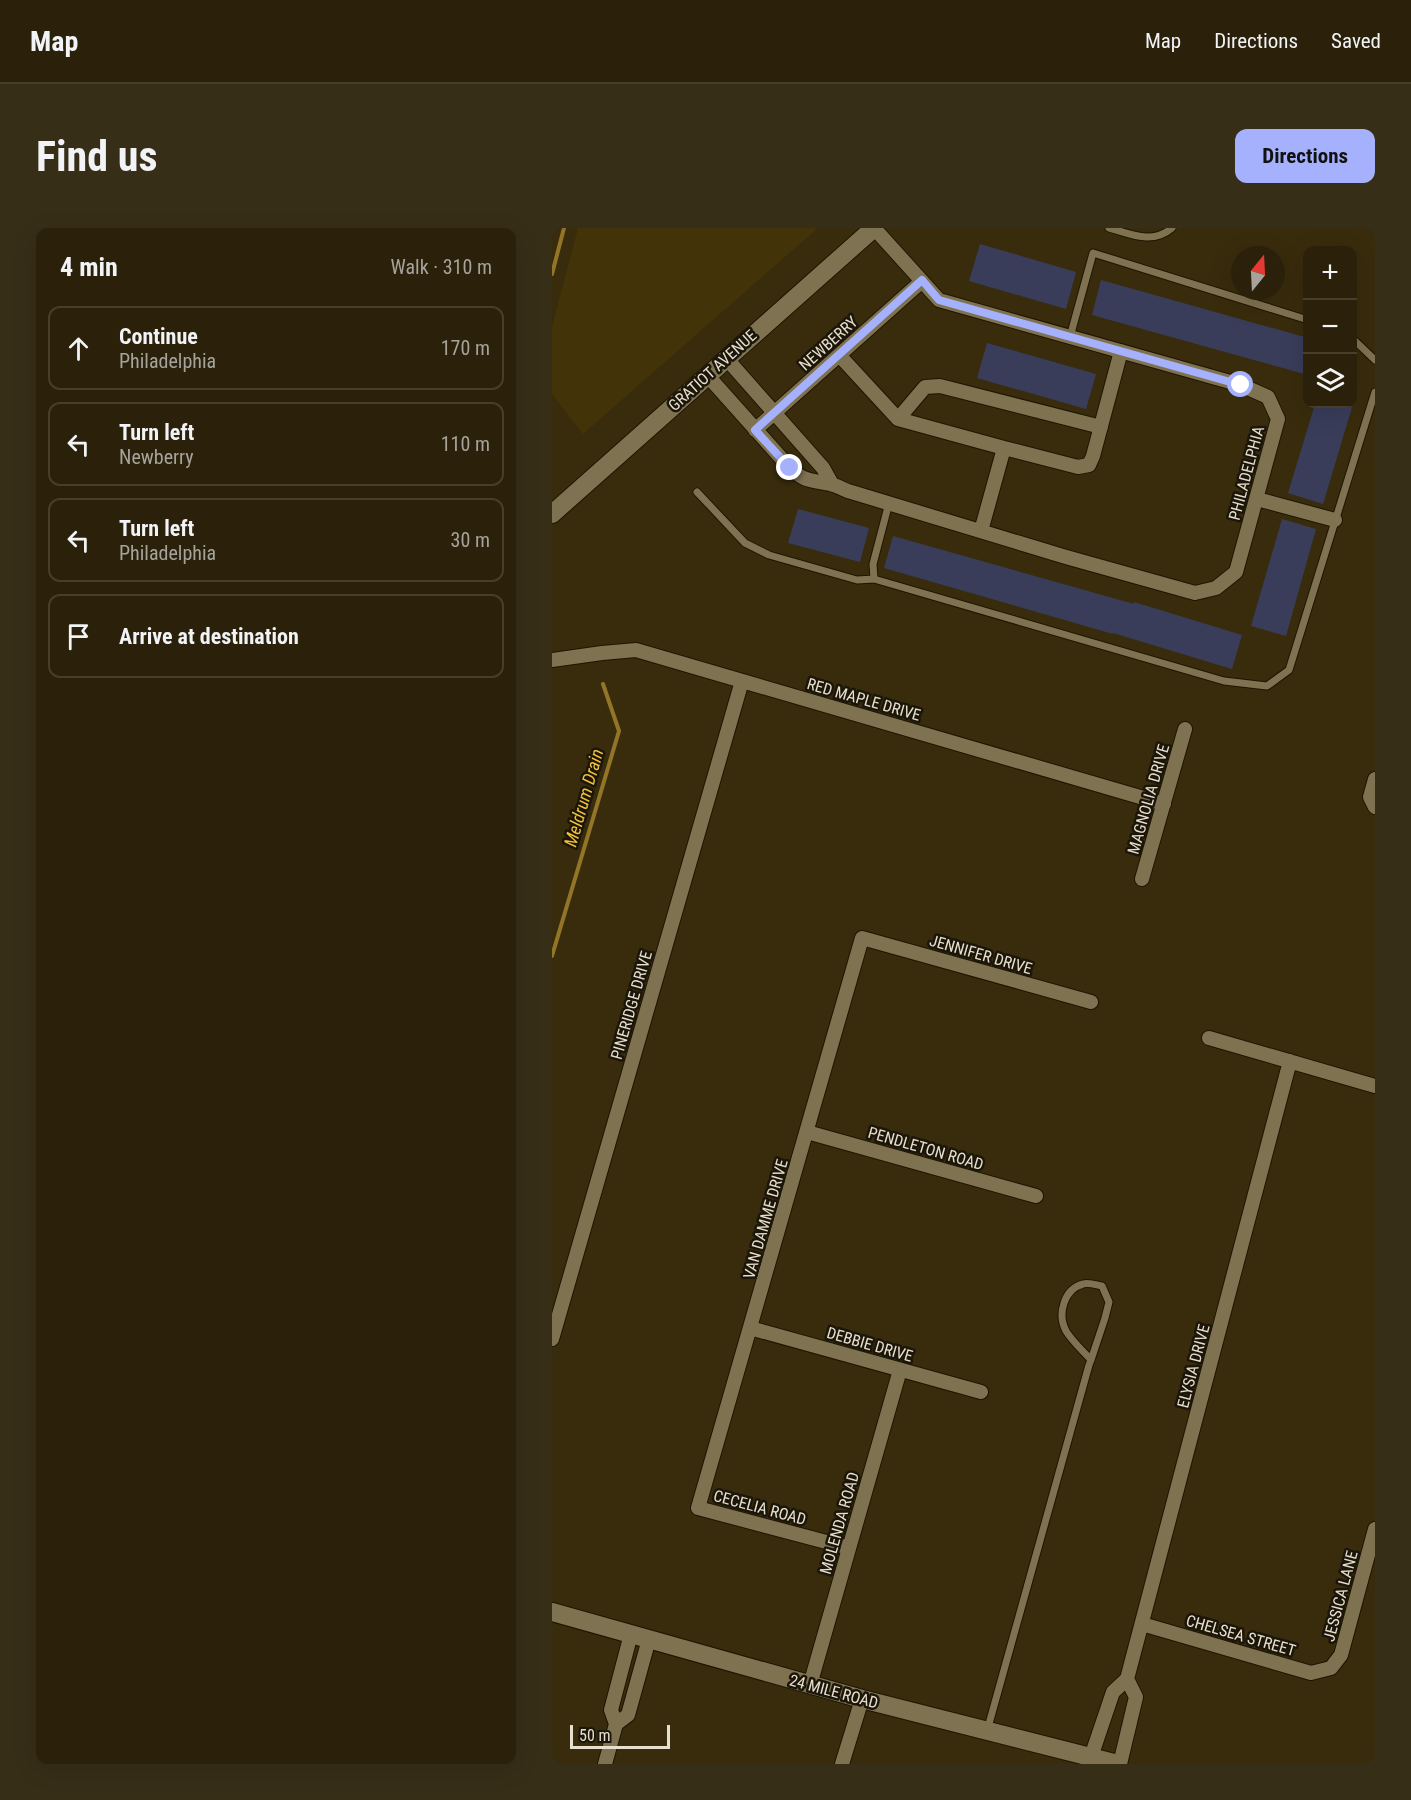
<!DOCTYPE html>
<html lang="en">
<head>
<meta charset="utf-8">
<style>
  :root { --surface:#2b210a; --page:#372e18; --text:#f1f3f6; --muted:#a6a39c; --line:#473e2b; --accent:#a5b1fc }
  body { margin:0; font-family:"Roboto Condensed",sans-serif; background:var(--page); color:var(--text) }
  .controls { position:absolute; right:18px; top:18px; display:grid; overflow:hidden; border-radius:12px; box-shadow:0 6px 24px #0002 }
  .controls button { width:54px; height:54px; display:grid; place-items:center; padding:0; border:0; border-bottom:2px solid var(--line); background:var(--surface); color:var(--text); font:30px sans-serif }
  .compass { position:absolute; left:679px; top:18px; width:54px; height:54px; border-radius:50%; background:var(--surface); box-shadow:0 6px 24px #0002; rotate:18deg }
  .scale { position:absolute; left:18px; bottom:15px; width:100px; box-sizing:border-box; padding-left:6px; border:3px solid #e7dfce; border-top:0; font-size:16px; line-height:21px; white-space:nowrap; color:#e7dfce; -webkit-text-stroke:4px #1b1609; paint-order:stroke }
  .stop { position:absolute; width:18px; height:18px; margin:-14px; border:4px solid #a5b1fc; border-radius:50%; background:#fff }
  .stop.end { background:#a5b1fc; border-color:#fff; box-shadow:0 2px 6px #0008 }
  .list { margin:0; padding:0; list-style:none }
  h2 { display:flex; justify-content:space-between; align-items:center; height:78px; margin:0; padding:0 24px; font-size:26px }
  h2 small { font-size:20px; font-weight:400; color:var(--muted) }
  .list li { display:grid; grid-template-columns:39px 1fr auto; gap:18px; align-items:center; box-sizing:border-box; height:84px; margin:0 12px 12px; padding:0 12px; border:2px solid var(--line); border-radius:12px }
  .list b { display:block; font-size:22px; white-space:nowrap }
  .list p { margin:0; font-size:20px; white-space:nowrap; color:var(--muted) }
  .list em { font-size:20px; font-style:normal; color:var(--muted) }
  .icon { flex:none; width:33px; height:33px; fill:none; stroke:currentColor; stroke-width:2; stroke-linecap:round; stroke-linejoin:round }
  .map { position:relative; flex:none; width:823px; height:1536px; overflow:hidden; border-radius:12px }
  header { display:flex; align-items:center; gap:36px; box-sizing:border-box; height:84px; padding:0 30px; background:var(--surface); border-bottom:2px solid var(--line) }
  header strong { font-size:28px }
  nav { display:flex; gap:33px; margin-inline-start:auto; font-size:21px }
  .intro { display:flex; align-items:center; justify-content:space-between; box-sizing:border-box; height:144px; padding:0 36px }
  h1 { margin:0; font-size:42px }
  .button { padding:15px 27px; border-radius:12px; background:var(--accent); color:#111; font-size:21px; font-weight:700 }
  main { display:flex; gap:36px; padding:0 36px }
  aside { flex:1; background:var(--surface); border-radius:12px; box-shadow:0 6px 24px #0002 }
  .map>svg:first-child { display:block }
  .built { fill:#423309 }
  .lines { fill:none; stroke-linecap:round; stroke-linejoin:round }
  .stream { stroke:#927527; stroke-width:4 }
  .building { fill:#393d5a }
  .lane-casing { stroke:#1e1501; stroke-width:9 }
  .street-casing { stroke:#1e1501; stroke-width:16 }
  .secondary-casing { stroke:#1e1501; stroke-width:20 }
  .lane { stroke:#7f7251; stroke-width:7 }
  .street { stroke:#7f7251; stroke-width:14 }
  .secondary { stroke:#7f7251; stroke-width:18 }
  .route { stroke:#a5b1fc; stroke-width:8 }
  .labels { text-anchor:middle; stroke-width:5; stroke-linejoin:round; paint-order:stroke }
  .street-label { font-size:16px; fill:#e7dfce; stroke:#1b1609 }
  .water-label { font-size:18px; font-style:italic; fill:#f4c237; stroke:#1b1609 }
</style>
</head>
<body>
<header>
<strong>Map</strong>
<nav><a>Map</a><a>Directions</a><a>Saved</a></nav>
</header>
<div class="intro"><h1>Find us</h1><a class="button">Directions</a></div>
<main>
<aside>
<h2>4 min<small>Walk · 310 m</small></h2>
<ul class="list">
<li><svg class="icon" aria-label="ahead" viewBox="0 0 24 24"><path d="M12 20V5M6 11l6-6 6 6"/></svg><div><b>Continue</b><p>Philadelphia</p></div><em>170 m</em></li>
<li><svg class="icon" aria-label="left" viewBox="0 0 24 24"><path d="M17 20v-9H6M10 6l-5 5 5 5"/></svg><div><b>Turn left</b><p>Newberry</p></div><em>110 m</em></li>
<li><svg class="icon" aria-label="left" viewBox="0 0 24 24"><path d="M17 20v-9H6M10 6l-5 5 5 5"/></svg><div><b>Turn left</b><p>Philadelphia</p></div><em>30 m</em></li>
<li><svg class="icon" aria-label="arrive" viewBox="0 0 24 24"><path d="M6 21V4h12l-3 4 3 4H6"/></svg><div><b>Arrive at destination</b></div></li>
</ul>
</aside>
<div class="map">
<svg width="823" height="1536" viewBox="0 0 823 1536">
  <rect width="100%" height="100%" fill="#392c0d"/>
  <!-- built -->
  <path class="built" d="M26,0H266L31,206L0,166V99Z"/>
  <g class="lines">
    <!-- stream -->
    <path class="stream" d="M0,46L12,0
      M0,728L67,503L51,456"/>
  </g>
  <!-- building -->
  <path class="building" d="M428,16L524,44L514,81L417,53Z
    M549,52L756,110V147L540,87Z
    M435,115L544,146L534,181L425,150Z
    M763,176H801L771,276L736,265Z
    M246,281L317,300L308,334L236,315Z
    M730,291L764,301L734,408L699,398Z
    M341,308L582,376V374L690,407L680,441L561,405V406L332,340Z"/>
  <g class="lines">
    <defs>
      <path id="lane" d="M557,0C579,6 600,17 620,0
        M518,109L541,25L756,92
        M800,110L823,132
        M145,264L193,315L217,327L305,352L322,351
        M337,275L321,336L322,351L672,453L715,458L737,442L823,164
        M435,1503L537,1137L539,1132L553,1090L557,1074L550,1058C544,1057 537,1054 531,1056C512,1061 505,1086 514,1103C520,1113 531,1123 539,1132"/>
      <path id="street" d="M287,127L346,191L452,220
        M174,130L271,240L280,256
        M155,147L238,240C253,254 259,252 278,256C284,257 290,261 296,263L514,329L643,365L664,360L684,344L726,191L716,169L689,157L387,72L322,0
        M346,191L373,159L388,158L549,199
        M203,202L370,53
        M705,271L783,292
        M429,303L452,220L526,239L537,237L541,228L569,123
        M0,432L50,425L84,422L612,576
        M823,551L818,569L823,579
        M590,651L633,501
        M657,810L823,858
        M255,904L484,968
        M198,1100L429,1164
        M0,1111L190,453
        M297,1320L146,1280L310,710L539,774
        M590,1396L759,1445L779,1440L789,1427L823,1301
        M79,1406L59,1482L64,1496L76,1487L97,1411
        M258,1457L348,1142
        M539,1529L561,1464L575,1451L738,833
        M53,1536L64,1496
        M290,1536L310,1471
        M568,1536L584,1469L575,1451"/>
      <path id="secondary" d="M0,286L322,0
        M0,1384L310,1471L566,1536"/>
    </defs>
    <!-- lane casing -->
    <use href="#lane" class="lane-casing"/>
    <!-- street casing -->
    <use href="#street" class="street-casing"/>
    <!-- secondary casing -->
    <use href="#secondary" class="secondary-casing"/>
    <!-- lane -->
    <use href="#lane" class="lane"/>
    <!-- street -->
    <use href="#street" class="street"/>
    <!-- secondary -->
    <use href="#secondary" class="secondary"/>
  </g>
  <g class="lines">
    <!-- route -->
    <path class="route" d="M238,240L203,202L370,52L387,72L689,157"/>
  </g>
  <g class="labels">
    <!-- street labels -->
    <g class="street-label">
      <text transform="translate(276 115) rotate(-42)" y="6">NEWBERRY</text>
      <text transform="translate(160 142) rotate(-42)" y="6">GRATIOT AVENUE</text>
      <text transform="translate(694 245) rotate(-75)" y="6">PHILADELPHIA</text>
      <text transform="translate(312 471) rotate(16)" y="6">RED MAPLE DRIVE</text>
      <text transform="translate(596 571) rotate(-74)" y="6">MAGNOLIA DRIVE</text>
      <text transform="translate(429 726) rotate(16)" y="6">JENNIFER DRIVE</text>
      <text transform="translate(79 777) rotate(-74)" y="6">PINERIDGE DRIVE</text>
      <text transform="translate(374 920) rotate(16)" y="6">PENDLETON ROAD</text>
      <text transform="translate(213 991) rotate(-74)" y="6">VAN DAMME DRIVE</text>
      <text transform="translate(318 1116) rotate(16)" y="6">DEBBIE DRIVE</text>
      <text transform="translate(641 1138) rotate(-75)" y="6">ELYSIA DRIVE</text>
      <text transform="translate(208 1279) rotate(15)" y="6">CECELIA ROAD</text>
      <text transform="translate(287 1295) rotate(-74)" y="6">MOLENDA ROAD</text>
      <text transform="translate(788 1368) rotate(-75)" y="6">JESSICA LANE</text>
      <text transform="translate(689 1407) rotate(16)" y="6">CHELSEA STREET</text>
      <text transform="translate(282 1463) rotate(15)" y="6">24 MILE ROAD</text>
    </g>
    <!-- water labels -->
    <g class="water-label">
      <text transform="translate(32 570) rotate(-74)" y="6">Meldrum Drain</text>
    </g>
  </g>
</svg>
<div class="controls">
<button>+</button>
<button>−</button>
<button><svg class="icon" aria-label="layers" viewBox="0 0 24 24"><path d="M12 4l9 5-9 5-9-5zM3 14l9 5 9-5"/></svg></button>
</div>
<svg class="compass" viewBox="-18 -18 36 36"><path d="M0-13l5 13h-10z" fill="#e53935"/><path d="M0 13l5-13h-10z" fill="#a6a39c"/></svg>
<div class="scale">50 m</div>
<div class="stop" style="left:689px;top:157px"></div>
<div class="stop end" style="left:238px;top:240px"></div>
</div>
</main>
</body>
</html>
